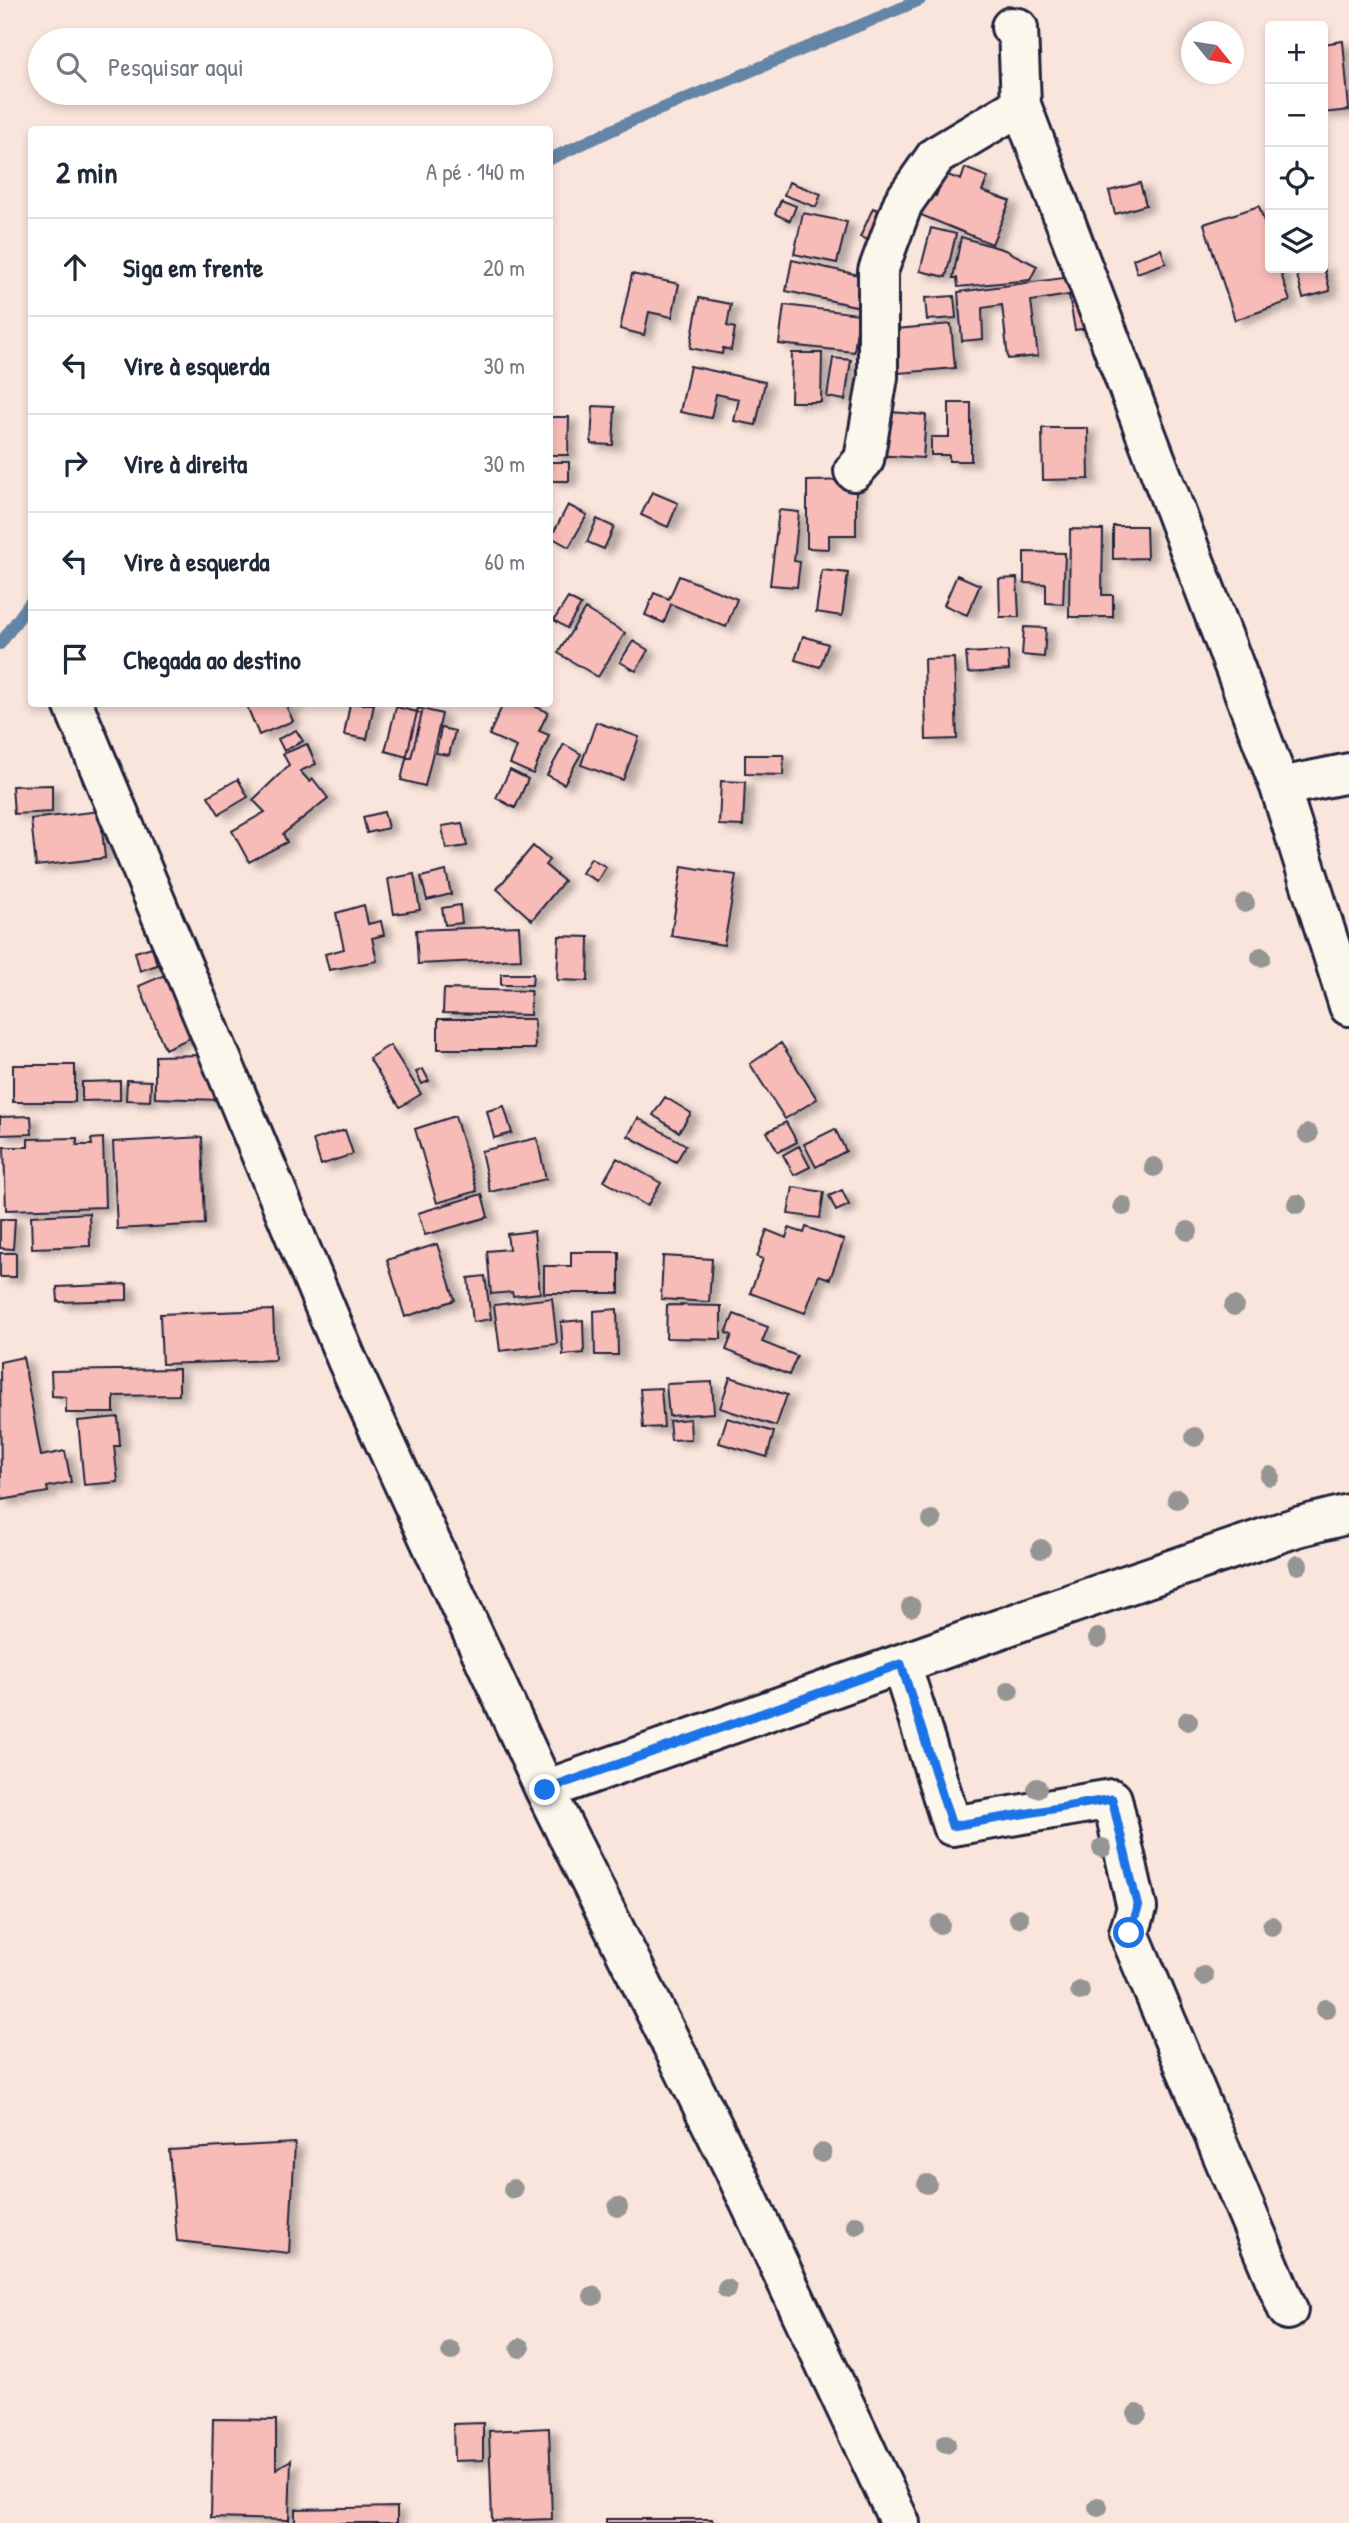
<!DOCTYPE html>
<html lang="pt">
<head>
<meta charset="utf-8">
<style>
  :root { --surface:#fff; --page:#f2f2f3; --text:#1f2937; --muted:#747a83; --line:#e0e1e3 }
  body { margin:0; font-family:"Patrick Hand",sans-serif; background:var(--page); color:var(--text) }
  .controls { position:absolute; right:21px; top:21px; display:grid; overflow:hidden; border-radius:7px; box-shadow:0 4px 10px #0003 }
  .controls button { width:63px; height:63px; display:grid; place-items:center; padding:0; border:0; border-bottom:2px solid var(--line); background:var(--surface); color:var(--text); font:35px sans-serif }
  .compass { position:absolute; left:1181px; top:21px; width:63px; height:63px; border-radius:50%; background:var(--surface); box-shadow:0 4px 10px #0003; rotate:120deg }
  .stop { position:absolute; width:21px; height:21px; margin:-16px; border:5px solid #1a73e8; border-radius:50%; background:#fff }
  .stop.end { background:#1a73e8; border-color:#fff; box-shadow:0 2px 7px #0008 }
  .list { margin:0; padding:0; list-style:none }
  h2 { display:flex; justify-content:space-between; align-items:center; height:91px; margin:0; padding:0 28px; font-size:30px }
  h2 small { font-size:23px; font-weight:400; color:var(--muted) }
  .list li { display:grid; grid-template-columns:46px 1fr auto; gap:21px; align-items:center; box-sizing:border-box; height:98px; padding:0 28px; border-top:2px solid var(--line) }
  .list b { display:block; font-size:26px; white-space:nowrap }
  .list em { font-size:23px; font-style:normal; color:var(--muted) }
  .icon { flex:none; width:38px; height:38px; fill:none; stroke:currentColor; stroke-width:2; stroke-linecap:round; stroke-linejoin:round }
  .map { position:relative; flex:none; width:1349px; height:2523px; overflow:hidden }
  .search { position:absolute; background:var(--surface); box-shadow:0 4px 10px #0003; left:28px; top:28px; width:525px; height:77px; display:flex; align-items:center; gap:18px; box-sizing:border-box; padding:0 24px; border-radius:38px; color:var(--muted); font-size:26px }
  .panel { position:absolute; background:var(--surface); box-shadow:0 4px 10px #0003; left:28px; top:126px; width:525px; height:581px; border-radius:7px }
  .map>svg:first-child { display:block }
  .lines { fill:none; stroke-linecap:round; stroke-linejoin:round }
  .stream { stroke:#6585a7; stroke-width:12 }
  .building { fill:#f8bcb8; stroke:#22223b; stroke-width:2; filter:url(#shadow) }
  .minor-casing { stroke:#22223b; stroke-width:44 }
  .minor { stroke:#fbf7ec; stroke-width:38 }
  .tree { fill:#959594 }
  .route { stroke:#1a73e8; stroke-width:9 }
</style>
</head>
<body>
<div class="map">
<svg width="1349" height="2523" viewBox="0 0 1349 2523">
  <defs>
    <filter id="shadow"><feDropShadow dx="8" dy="4.5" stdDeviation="3.5" flood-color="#0004"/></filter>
  </defs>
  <rect width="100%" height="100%" fill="#fae5dc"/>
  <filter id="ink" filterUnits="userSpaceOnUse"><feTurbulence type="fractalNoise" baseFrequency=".0143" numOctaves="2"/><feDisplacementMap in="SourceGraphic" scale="14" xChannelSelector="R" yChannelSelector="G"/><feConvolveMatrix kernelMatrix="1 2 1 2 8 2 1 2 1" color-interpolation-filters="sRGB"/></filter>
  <g filter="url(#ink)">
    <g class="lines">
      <!-- stream -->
      <path class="stream" d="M550,159L623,125L920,0
        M0,644L32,600"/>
    </g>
    <!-- building -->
    <path class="building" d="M1343,41L1349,110L1323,113V44Z
      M965,168L988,177L982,191L1010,201L992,244L921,215L929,193L936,196L945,174L961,180Z
      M789,182L821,194L816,207L784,195Z
      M1140,183L1146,205L1115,214L1109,191Z
      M781,200L796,206L790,221L775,214Z
      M1259,206L1270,240V268H1279L1290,301L1235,320L1204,224Z
      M873,208L891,215L878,244L860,237Z
      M803,213L847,222L837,263L794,254Z
      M931,228L956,234L946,277L920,271Z
      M961,237L1005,250L1037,266L1030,280L958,287L957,278H953Z
      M1161,249L1166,263L1137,273L1133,259Z
      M792,260L872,278L865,308L786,291Z
      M1323,263L1330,291L1303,298L1295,268H1323Z
      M632,274L679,284L672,317L649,312L644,335L620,329Z
      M1086,275L1094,327L1075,330L1069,295L1031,301L1038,356L1008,359L1002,305L982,308L983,339L962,341L958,292Z
      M954,296L956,318L927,320L925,298Z
      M699,298L731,304L727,326L735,328L731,350L723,348L722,354L690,348Z
      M784,305L859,314L854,352L779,344Z
      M951,324L955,368L899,373L896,329Z
      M792,353H822L821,402H791Z
      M833,358L851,360L845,400L827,397Z
      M690,366L765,382L756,425L734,421L739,399L716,394L711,418L680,412Z
      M949,403H971V461H949V455H931V437H949Z
      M593,406L615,407L613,445L591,444Z
      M879,411L926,415L923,458L875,455Z
      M550,417H569L568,455H550Z
      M1042,428H1088L1089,479L1043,480Z
      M550,462H569V481H550Z
      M856,480V535H829V549L807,548V481Z
      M652,492L678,503L668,527L641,515Z
      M568,505L587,515L569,547L551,537Z
      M779,510L799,512L794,561L800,562L797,587L770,585Z
      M597,519L614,527L604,549L587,542Z
      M1113,526H1146L1147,558L1113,559Z
      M1070,529L1103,530L1102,595H1113V617H1069Z
      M1024,552L1065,553L1063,604L1046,603V584L1024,583Z
      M822,570L848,573L842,616L816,612Z
      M957,575L980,585L967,615L944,605Z
      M679,576L737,599L726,627L671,604L664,623L645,615L654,593L669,599Z
      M1017,578L1019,617H1000L999,579Z
      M568,598L581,605L567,628L554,620Z
      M585,609L625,633L598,677L558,653Z
      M1024,627L1046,628L1044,657L1022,655Z
      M803,636L828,644L820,667L795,660Z
      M633,641L648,650L636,671L620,662Z
      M1008,651L1009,670L968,673L966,653Z
      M954,658L957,739L926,740L924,659Z
      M246,704H297L287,708L293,721L259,735Z
      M350,704H374L367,739L344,735Z
      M503,704H529L548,712L539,731L549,735L533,774L510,764L517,747L489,735Z
      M396,707L422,713L411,758L385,751Z
      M418,708L442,714L425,786L401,780Z
      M596,722L639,737L623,780L581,765Z
      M441,728L455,731L449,755L436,753Z
      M296,730L303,741L284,751L278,739Z
      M307,744L316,764L300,771L310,782L313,779L328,798L283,834L287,842L249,862L232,831L265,812L253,800L289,765L283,754Z
      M564,744L581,754L564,784L547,775Z
      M745,755H784L783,775L745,774Z
      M510,770L528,779L515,808L496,798Z
      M238,779L248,797L219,814L208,796Z
      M721,781L745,782L743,826L719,825Z
      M52,785V812L14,814L12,786Z
      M100,811L105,858L36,866L31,819Z
      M384,812L388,828L367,833L363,817Z
      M462,823L467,846L446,849L442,826Z
      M533,846L549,860L545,865L564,881L532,920L497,889Z
      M591,858L606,867L597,881L582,873Z
      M682,866L736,875L724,945L671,936Z
      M446,871L451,894L427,900L421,877Z
      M414,874L420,910L394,914L388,879Z
      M364,905L368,924L381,921L384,935L372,938L377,961L329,970L325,954L344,949L336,913Z
      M460,905L462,923L445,925L442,908Z
      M519,926L521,959L418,964L416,930Z
      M559,936L589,937L588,981L557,980Z
      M152,947L157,965L140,971L135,952Z
      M169,973L195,1036L165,1049L139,986Z
      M501,974H533L532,985H501Z
      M444,989L531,991L530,1015L443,1013Z
      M438,1019H534L535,1049H438Z
      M781,1043L817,1099L785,1119L750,1064Z
      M390,1045L421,1094L400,1107L369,1058Z
      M204,1055L221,1100L155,1098V1056Z
      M13,1065H75V1102H13Z
      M423,1069L429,1081L422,1084L416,1072Z
      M127,1080L151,1081L150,1101L126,1100Z
      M120,1081V1100L82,1101V1082Z
      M665,1097L691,1113L679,1132L653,1115Z
      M504,1106L512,1133L494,1138L487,1111Z
      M31,1116L32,1134L0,1135V1117Z
      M455,1116L477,1191L437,1203L415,1129Z
      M638,1118L686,1145L676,1162L628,1136Z
      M786,1122L797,1142L778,1152L767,1132Z
      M835,1129L846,1151L816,1167L804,1144Z
      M345,1130L353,1154L321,1165L313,1140Z
      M202,1137L205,1224L117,1229L113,1142Z
      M77,1138V1145H92L91,1139L103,1138L105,1207L6,1210L4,1147H28V1139Z
      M537,1138L546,1179L490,1192L481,1151Z
      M799,1146L810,1167L794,1175L783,1155Z
      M617,1158L661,1183L647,1206L604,1181Z
      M793,1187L824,1192L820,1218L788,1214Z
      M842,1190L849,1205L836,1211L829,1196Z
      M482,1194L488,1217L425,1235L418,1213Z
      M89,1213L90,1246L32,1248L31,1216Z
      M0,1219H15L13,1249L0,1248Z
      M806,1227L844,1240L830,1279L819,1275L805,1313L750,1293L763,1259L757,1257L767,1230L786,1238L789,1228L804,1233Z
      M534,1231L540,1293L513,1296L512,1292L491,1294L487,1251L509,1249L507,1234Z
      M437,1244L455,1300L405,1317L387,1260Z
      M571,1252H619V1293H544V1266H571Z
      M0,1253H16V1277H0Z
      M663,1256L712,1259L709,1302L661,1299Z
      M485,1276L491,1319L473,1322L468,1278Z
      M127,1284V1300L58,1302L57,1287Z
      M552,1298L557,1344L500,1351L494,1305Z
      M667,1305L721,1306V1339L666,1338Z
      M617,1309L618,1355H595L594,1311Z
      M273,1310L275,1360L162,1364L160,1314Z
      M734,1314L768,1327L762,1342L797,1356L789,1375L726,1350L732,1335L726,1333Z
      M583,1320L584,1353L563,1355L561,1322Z
      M23,1357L41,1456L65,1451L71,1482L47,1487L48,1492L1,1500L0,1362Z
      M179,1369V1395L114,1396V1413H66V1397L52,1396L51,1371Z
      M730,1377L787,1395L776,1426L720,1408Z
      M712,1382L714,1413L669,1416L666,1384Z
      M661,1388L664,1427L643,1428L640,1389Z
      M118,1417L120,1446H114L118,1482L84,1485L78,1421Z
      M727,1418L774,1432L767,1457L719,1443Z
      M690,1419L691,1439L671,1440L669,1421Z
      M295,2143L289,2253L177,2241L169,2150Z
      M213,2419L276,2420V2469L291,2460L289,2520L211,2518Z
      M483,2423V2460L454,2461L453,2424Z
      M549,2428L552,2519L492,2521L489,2431Z
      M397,2507V2523H295V2509Z
      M606,2519H712L713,2523H606Z"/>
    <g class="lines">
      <defs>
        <path id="minor" d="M1011,27L1018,28L1021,105L1280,787L1349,1006
          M854,471L864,460L878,377V271L903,203L936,156L1021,105
          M73,704L347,1360L545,1790L734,2169L900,2523
          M1280,787L1349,773
          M901,1664L952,1826L1112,1799L1137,1908L1129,1933L1288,2310
          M545,1790L1053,1610L1297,1527L1349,1514"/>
      </defs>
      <!-- minor casing -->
      <use href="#minor" class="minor-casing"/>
      <!-- minor -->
      <use href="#minor" class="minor"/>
    </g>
    <!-- trees -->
    <g class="tree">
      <circle cx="1245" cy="903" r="10"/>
      <circle cx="1261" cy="957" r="10"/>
      <circle cx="1308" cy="1134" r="10"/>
      <circle cx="1154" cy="1167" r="10"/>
      <circle cx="1297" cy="1204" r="10"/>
      <circle cx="1123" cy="1206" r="10"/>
      <circle cx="1188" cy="1231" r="10"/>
      <circle cx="1234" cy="1306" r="10"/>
      <circle cx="1195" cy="1437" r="10"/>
      <circle cx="1270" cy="1476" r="10"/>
      <circle cx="1177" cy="1499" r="10"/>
      <circle cx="932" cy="1520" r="10"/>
      <circle cx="1041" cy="1549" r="10"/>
      <circle cx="1298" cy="1565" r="10"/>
      <circle cx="911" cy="1607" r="10"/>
      <circle cx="1098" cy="1638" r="10"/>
      <circle cx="1009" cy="1691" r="10"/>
      <circle cx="1188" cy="1721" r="10"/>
      <circle cx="1037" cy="1788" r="10"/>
      <circle cx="1102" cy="1848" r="10"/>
      <circle cx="1019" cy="1918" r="10"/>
      <circle cx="940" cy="1924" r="10"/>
      <circle cx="1272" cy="1926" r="10"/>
      <circle cx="1204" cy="1976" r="10"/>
      <circle cx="1080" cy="1991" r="10"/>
      <circle cx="1326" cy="2009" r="10"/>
      <circle cx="822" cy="2153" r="10"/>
      <circle cx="927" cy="2184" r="10"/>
      <circle cx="513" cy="2189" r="10"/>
      <circle cx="618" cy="2207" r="10"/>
      <circle cx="856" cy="2225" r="10"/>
      <circle cx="727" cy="2289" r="10"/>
      <circle cx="593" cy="2296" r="10"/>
      <circle cx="520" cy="2348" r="10"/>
      <circle cx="451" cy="2351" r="10"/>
      <circle cx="1137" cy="2414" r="10"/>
      <circle cx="946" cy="2444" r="10"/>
      <circle cx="1098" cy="2507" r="10"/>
    </g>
  </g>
  <g class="lines" filter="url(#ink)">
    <!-- route -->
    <path class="route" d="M545,1790L901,1664L952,1826L1112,1799L1138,1908L1129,1933"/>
  </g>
</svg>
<div class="controls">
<button>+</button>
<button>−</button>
<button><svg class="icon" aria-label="locate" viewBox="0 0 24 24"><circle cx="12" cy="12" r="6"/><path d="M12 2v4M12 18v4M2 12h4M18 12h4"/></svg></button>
<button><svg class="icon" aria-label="layers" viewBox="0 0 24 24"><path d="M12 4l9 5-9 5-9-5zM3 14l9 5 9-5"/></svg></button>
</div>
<svg class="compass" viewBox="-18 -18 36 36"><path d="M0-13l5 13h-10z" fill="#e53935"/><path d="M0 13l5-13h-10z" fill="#747a83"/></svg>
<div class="stop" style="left:1129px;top:1933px"></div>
<div class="stop end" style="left:545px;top:1790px"></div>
<div class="search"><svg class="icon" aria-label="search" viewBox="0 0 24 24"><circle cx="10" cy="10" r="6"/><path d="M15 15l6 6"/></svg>Pesquisar aqui</div>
<section class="panel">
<h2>2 min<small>A pé · 140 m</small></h2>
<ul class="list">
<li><svg class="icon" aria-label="ahead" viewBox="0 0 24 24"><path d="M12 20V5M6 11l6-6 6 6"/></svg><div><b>Siga em frente</b></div><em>20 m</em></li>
<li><svg class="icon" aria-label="left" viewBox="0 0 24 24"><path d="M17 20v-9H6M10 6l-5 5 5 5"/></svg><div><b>Vire à esquerda</b></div><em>30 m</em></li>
<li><svg class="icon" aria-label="right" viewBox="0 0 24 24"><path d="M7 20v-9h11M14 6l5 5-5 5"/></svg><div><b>Vire à direita</b></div><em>30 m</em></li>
<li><svg class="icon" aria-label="left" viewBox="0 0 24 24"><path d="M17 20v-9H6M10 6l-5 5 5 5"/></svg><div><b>Vire à esquerda</b></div><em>60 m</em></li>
<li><svg class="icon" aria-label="arrive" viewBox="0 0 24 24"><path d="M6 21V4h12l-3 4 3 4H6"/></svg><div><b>Chegada ao destino</b></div></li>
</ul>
</section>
</div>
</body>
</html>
